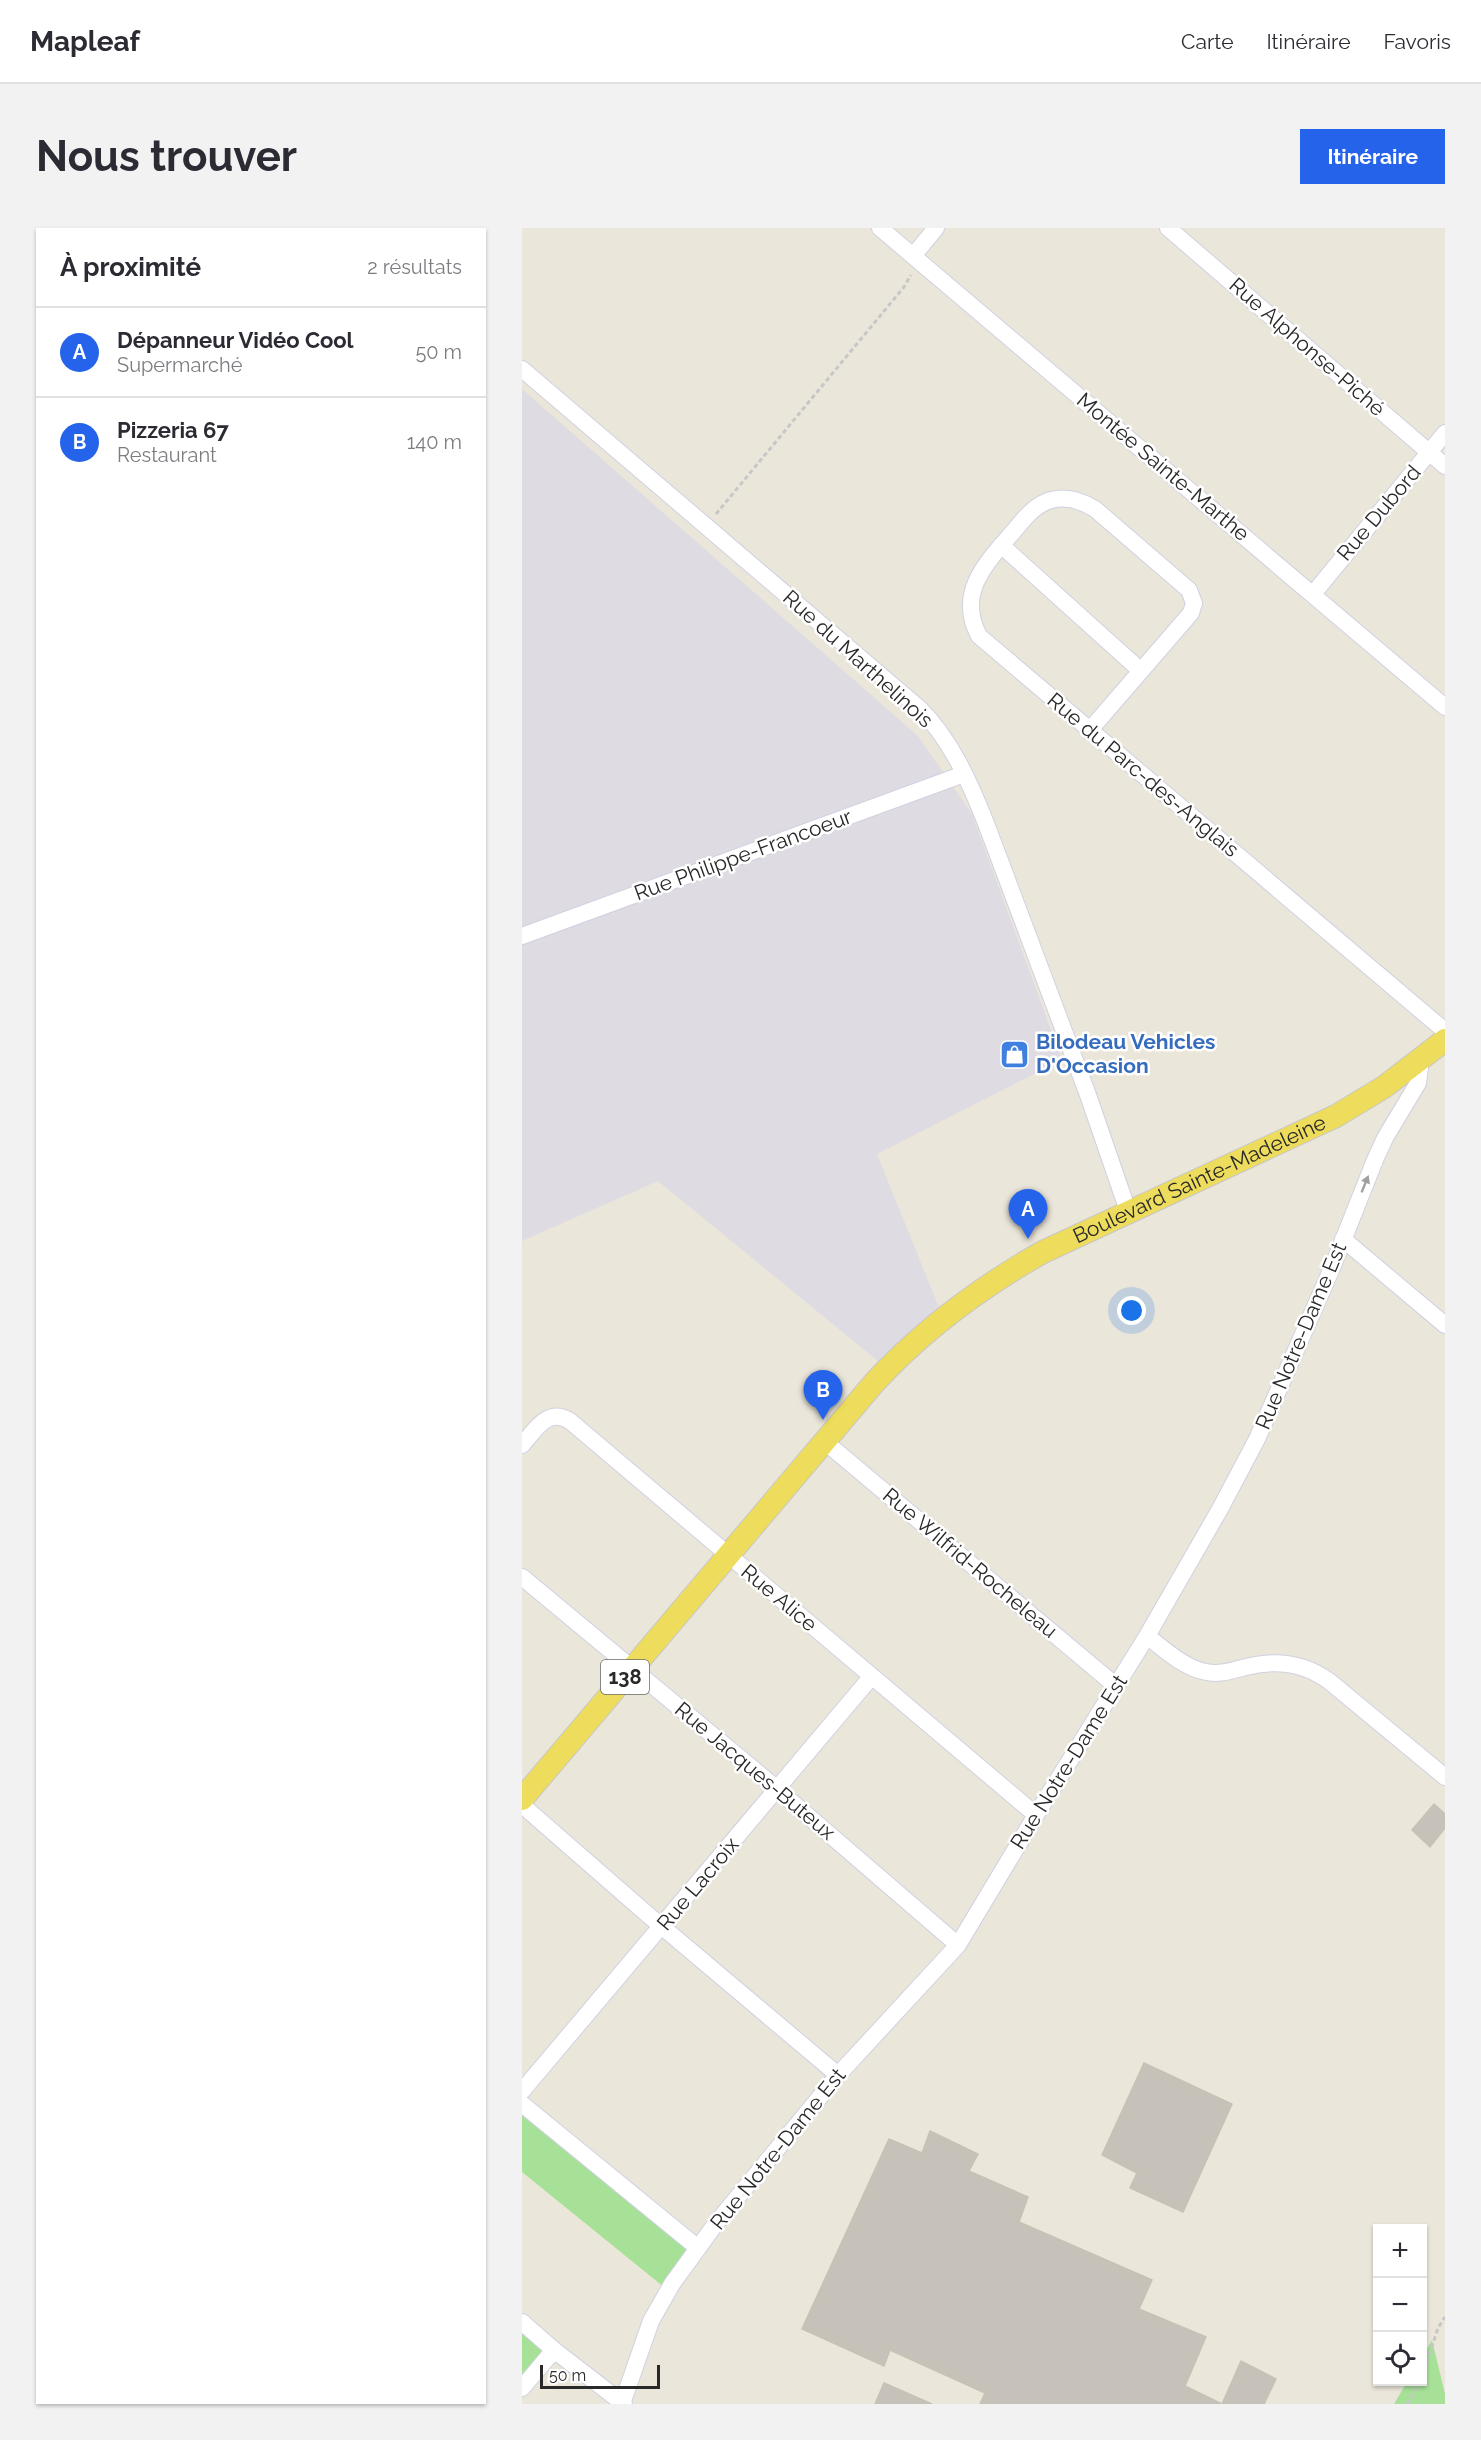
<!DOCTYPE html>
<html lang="fr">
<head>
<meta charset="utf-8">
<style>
  :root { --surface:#fff; --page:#f2f2f3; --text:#2b2b33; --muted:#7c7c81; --line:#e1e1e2; --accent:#2563eb }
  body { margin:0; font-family:Raleway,sans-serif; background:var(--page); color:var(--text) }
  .controls { position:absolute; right:18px; bottom:18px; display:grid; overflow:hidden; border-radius:0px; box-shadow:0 2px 4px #0004 }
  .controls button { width:54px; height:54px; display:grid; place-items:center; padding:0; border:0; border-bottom:2px solid var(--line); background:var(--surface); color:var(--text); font:30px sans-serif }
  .scale { position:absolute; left:18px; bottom:15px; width:120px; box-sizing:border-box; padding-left:6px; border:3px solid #292929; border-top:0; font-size:16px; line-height:21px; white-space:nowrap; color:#292929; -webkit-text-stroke:4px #fff; paint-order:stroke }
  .you { position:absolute; left:610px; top:1083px; width:21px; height:21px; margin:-15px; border:4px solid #fff; border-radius:50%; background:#1a73e8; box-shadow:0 0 0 9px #1a73e833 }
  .badge { display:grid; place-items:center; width:39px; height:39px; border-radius:50%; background:var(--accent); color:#fff; font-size:20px; font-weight:700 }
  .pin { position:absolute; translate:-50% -50px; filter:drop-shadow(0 2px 3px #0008) }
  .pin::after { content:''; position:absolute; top:32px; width:21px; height:18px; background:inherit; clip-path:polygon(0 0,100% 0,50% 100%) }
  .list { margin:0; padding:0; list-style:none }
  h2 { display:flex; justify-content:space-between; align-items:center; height:78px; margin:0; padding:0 24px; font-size:26px }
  h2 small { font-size:20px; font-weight:400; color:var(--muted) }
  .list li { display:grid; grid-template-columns:39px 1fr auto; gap:18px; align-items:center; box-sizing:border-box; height:90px; padding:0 24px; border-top:2px solid var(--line) }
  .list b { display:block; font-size:22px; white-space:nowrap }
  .list p { margin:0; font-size:20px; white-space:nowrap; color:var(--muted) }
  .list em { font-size:20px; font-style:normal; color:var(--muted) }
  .icon { flex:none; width:33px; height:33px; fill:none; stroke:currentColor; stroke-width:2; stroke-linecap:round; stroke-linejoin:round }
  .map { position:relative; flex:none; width:923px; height:2176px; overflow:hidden; border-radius:0px }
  header { display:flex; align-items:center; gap:36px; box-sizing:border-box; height:84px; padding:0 30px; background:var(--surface); border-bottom:2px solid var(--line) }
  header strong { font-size:28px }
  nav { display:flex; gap:33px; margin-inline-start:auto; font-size:21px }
  .intro { display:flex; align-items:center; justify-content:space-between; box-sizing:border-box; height:144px; padding:0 36px }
  h1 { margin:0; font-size:42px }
  .button { padding:15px 27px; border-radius:0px; background:var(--accent); color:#fff; font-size:21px; font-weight:700 }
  main { display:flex; gap:36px; padding:0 36px }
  aside { flex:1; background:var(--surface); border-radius:0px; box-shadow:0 2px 4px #0004 }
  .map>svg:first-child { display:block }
  .industrial { fill:#dedbe3 }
  .green { fill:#a7e197 }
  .building { fill:#c6c2ba; stroke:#c6c2b4; stroke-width:1.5 }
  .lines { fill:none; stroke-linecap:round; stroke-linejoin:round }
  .minor-casing { stroke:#d0d1e1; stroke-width:18 }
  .major-casing { stroke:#c7c7c7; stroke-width:24 }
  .path { stroke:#c7c7c7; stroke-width:3; stroke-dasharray:4.5 3; stroke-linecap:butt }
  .minor { stroke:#fff; stroke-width:16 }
  .major { stroke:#eedd5c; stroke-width:22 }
  .oneway { fill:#9f9f9f }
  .labels { text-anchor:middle; stroke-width:5; stroke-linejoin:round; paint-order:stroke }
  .shield { fill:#fff; stroke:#696969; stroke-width:1.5 }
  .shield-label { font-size:20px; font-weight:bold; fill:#292929 }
  .street-label { font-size:21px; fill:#292929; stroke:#fff }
  .shop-label { font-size:21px; font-weight:bold; fill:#366cbe; stroke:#fff; text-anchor:start }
</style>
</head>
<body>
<header>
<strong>Mapleaf</strong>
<nav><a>Carte</a><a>Itinéraire</a><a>Favoris</a></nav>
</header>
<div class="intro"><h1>Nous trouver</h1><a class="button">Itinéraire</a></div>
<main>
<aside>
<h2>À proximité<small>2 résultats</small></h2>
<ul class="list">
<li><span class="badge">A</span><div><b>Dépanneur Vidéo Cool</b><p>Supermarché</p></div><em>50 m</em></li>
<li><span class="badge">B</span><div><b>Pizzeria 67</b><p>Restaurant</p></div><em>140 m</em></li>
</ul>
</aside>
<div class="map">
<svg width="923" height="2176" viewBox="0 0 923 2176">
  <rect width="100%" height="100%" fill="#ebe6da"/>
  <!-- industrial -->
  <path class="industrial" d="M0,161L396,508L450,586L540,832L355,926L420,1087L362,1138L136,953L0,1013Z"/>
  <!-- green -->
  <path class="green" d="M0,1883L176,2026L148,2064L0,1944Z
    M0,2101L32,2129L0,2170Z
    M910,2112L923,2166V2176H872L885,2154H900L901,2128Z"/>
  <!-- building -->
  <path class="building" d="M912,1576L923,1586V1600L908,1619L890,1602Z
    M622,1835L710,1876L661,1984L608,1960L615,1945L580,1927Z
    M408,1903L456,1926L447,1943L506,1969L497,1994L630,2052L617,2081L684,2109L663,2158L700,2176L719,2133L754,2151L742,2176H458L463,2165L368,2122L362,2138L280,2101L367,1911L400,1925Z
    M362,2155L410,2176H353Z"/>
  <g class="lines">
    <defs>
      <path id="minor" d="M358,0L923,479
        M646,0L923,238
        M391,28L414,0
        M0,141L397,480C429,511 449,557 465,598L566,867L606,983
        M479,317L619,443
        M791,366L923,205
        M567,503L669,385L672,375L667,362L573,281C560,273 545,268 529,272C512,277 502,291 491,304C464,335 434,365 457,408L923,803
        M0,708L442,546
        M821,1011L923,1097
        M302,1213L594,1458
        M0,1217C13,1202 26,1179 48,1193L514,1587
        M0,1349L242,1550L436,1717
        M625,1408C642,1421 662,1440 684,1444C698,1447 711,1442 724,1439C755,1431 782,1435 807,1453L923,1549
        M0,1577L125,1686L316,1847
        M0,1863L350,1448
        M0,1876L176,2020
        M0,2094L32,2122L102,2176
        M0,2160L32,2122
        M100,2176L129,2093L150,2056L195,1994L316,1847L436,1717L514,1587L625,1408L698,1281L735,1211L810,1040L853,932L863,910L896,855L899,832"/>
      <g id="major">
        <path id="s1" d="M0,1571L352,1155C400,1103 459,1059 521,1024L814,888L862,859L923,812"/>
      </g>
    </defs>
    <!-- minor casing -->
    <use href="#minor" class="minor-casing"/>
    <!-- major casing -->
    <use href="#major" class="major-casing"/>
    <!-- path -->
    <path class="path" d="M194,286L382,59L389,47
      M900,2148L916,2100L923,2089
      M885,2176L898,2154"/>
    <!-- minor -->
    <use href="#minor" class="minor"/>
    <!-- major -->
    <use href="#major" class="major"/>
  </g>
  <!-- one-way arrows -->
  <defs><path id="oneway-solid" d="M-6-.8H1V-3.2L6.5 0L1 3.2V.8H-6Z" transform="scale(1.5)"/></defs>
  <use class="oneway" href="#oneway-solid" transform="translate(843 956) rotate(-68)"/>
  <!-- icons -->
  <defs>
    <symbol id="shop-square" viewBox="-11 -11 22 22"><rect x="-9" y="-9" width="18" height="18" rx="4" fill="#3f7fe0" stroke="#fff"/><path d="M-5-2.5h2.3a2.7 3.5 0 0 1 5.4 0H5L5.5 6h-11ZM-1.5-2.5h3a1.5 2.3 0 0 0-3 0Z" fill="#fff"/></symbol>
  </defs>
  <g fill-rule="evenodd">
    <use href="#shop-square" x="476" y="810" width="33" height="33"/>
  </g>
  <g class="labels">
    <!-- shield labels -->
    <rect class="shield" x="79" y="1432" width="48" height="34" rx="4.5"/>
    <g class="shield-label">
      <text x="103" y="1456">138</text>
    </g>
    <!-- street labels -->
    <g class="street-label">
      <text transform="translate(785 119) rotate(41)" y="7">Rue Alphonse-Piché</text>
      <text transform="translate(641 239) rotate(40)" y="7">Montée Sainte-Marthe</text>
      <text transform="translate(857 285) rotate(-50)" y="7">Rue Dubord</text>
      <text transform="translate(336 431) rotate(42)" y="7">Rue du Marthelinois</text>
      <text transform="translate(621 547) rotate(40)" y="7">Rue du Parc-des-Anglais</text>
      <text transform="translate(221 627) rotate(-20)" y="7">Rue Philippe-Francoeur</text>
      <text dy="7" stroke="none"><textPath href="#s1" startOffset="932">Boulevard Sainte-Madeleine</textPath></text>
      <text transform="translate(779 1108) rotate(-67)" y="7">Rue Notre-Dame Est</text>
      <text transform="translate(448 1335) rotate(40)" y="7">Rue Wilfrid-Rocheleau</text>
      <text transform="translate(257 1370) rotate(40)" y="7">Rue Alice</text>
      <text transform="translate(547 1534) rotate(-58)" y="7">Rue Notre-Dame Est</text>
      <text transform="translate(233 1543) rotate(40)" y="7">Rue Jacques-Buteux</text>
      <text transform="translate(176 1656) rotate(-50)" y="7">Rue Lacroix</text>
      <text transform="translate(256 1921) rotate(-51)" y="7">Rue Notre-Dame Est</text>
    </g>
    <!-- shop labels -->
    <g class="shop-label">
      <text x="514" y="821">Bilodeau Vehicles<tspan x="514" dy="24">D'Occasion</tspan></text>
    </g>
  </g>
</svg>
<div class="controls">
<button>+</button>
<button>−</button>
<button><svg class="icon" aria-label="locate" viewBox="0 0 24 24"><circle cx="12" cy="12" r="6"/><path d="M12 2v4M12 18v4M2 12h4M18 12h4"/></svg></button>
</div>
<div class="scale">50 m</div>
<div class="you"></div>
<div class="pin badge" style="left:506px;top:1011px">A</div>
<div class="pin badge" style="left:301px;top:1192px">B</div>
</div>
</main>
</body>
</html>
